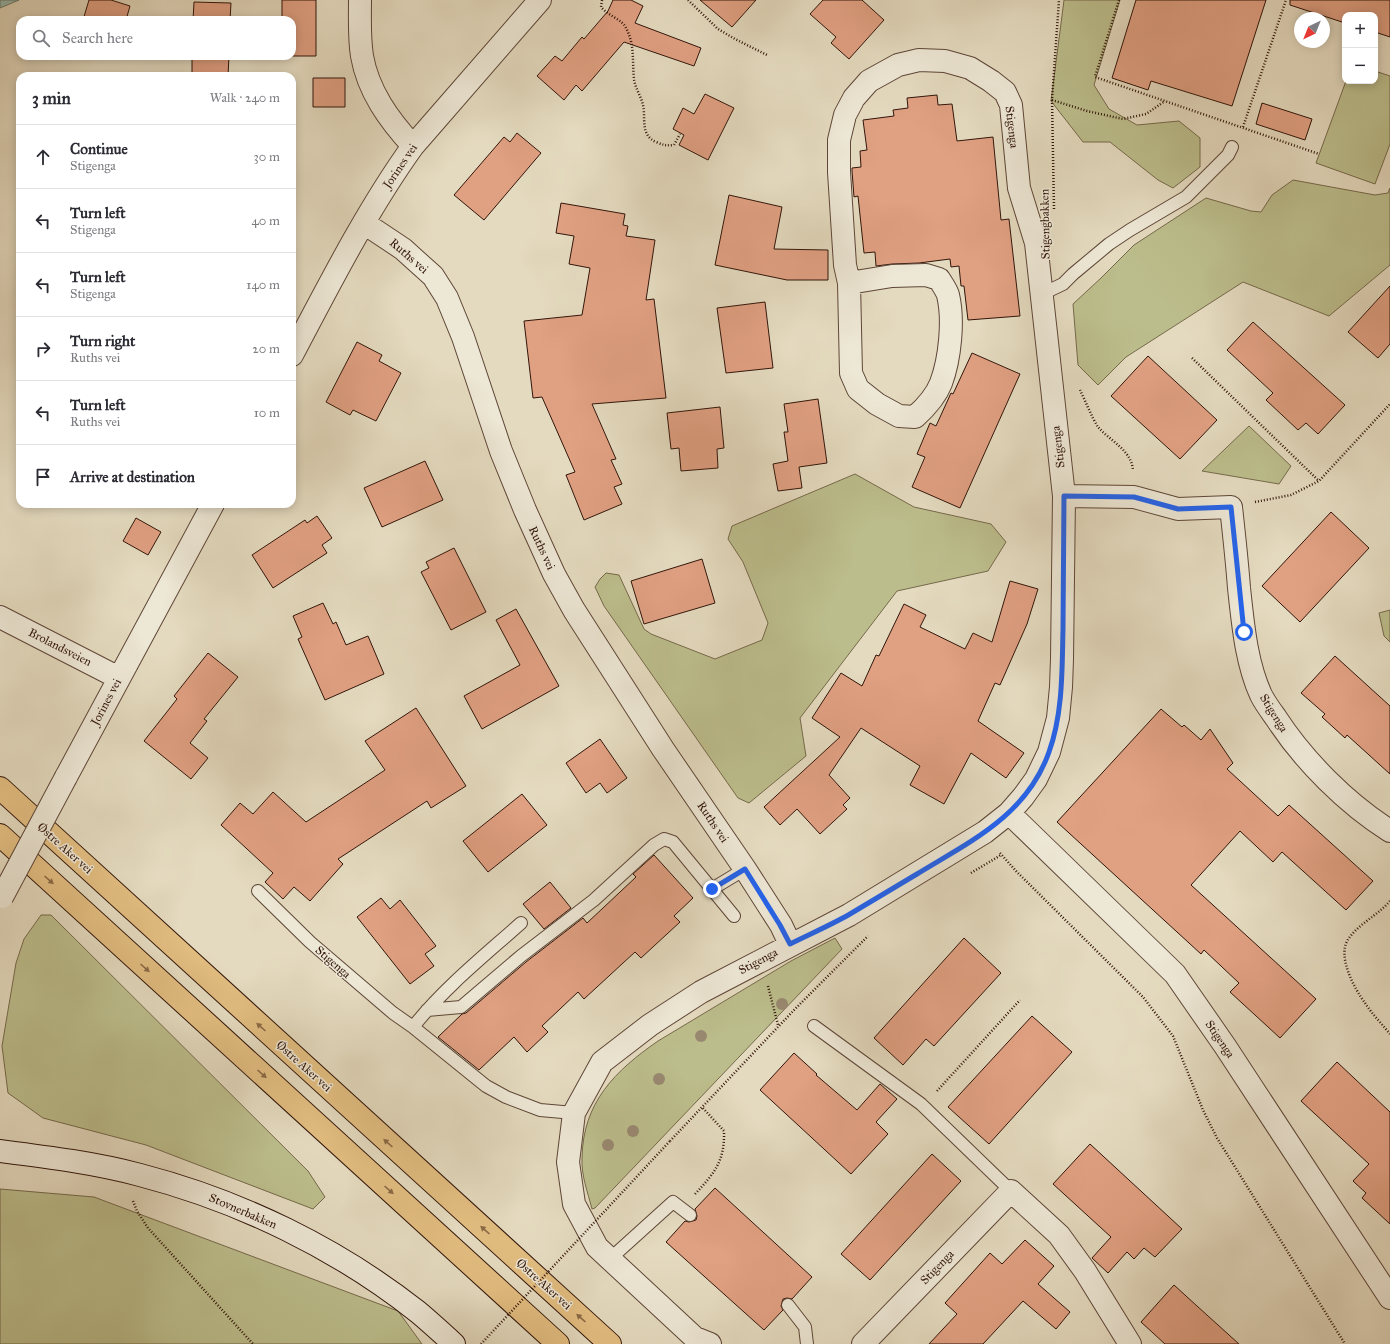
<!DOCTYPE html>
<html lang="en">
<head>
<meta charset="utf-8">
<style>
  :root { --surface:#fff; --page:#f2f2f3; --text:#2b2b33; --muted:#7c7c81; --line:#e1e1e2 }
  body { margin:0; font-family:"IM FELL Great Primer",serif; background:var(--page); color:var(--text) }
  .controls { position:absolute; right:12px; top:12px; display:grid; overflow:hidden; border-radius:8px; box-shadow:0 2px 10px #0003 }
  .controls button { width:36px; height:36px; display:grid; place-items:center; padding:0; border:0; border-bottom:1px solid var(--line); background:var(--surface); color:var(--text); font:20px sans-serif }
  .compass { position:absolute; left:1294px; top:12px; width:36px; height:36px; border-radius:50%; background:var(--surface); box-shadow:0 2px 10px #0003; rotate:223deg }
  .stop { position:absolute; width:12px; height:12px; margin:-9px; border:3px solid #2563eb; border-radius:50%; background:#fff }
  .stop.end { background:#2563eb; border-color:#fff; box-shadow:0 1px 4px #0008 }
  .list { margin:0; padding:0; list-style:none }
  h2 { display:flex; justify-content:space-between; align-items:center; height:52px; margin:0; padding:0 16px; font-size:17px }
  h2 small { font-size:13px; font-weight:400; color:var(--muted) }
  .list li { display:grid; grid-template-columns:26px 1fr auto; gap:12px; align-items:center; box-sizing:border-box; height:64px; padding:0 16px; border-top:1px solid var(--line) }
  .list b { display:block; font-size:15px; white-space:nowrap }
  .list p { margin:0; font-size:13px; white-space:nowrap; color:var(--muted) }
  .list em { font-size:13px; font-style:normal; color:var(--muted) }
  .icon { flex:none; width:22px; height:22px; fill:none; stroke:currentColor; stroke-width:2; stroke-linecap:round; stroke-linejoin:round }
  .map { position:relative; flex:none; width:1390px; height:1344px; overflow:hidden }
  .search { position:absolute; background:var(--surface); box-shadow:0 2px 10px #0003; left:16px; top:16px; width:280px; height:44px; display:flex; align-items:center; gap:10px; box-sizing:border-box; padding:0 14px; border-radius:12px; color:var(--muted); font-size:15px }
  .panel { position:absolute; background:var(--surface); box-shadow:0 2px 10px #0003; left:16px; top:72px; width:280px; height:436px; border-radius:12px }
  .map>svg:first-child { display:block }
  .green { fill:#bcbd8c; stroke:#76694b }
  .water { fill:#96bbae; stroke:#6e796c }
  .building { fill:#e0a082; stroke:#31150a }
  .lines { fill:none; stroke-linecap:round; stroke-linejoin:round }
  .lane-casing { stroke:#5e4637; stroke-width:14 }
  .street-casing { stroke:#5e4637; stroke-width:24 }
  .secondary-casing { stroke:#31150a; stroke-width:24 }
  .highway-casing { stroke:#31150a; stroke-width:24 }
  .path { stroke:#31150a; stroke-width:2.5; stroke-dasharray:1 2; stroke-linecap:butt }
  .lane { stroke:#ede7d5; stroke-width:12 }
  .street { stroke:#ede7d5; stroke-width:22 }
  .secondary { stroke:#ede7d5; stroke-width:22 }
  .highway { stroke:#e2bd80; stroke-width:22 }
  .street-bridge-casing { stroke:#5e4637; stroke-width:24; stroke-linecap:butt }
  .path-bridge { stroke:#31150a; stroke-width:2.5; stroke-dasharray:1 2; stroke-linecap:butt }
  .street-bridge { stroke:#ede7d5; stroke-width:22 }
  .tree { fill:#998971 }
  .oneway { fill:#8a6945 }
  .route { stroke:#2563eb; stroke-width:5 }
  .labels { text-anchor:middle; stroke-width:3; stroke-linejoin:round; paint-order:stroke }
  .street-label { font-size:12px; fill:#31150a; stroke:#ede7d5 }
</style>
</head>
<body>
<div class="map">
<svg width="1390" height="1344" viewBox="0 0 1390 1344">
  <rect width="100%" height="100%" fill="#e4dabf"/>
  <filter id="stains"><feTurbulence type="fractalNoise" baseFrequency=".005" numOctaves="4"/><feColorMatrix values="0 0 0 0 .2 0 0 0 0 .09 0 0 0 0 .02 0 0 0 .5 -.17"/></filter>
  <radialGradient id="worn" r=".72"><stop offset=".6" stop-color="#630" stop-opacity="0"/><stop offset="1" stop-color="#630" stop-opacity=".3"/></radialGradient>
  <!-- green -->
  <path class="green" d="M1064,0H1120L1094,85L1109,109L1137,125L1179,121L1200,138V167L1173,188L1158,180L1110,142H1083L1051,101Z
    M1375,71L1390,76V144L1375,184L1316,163L1346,81H1375Z
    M1293,180L1375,195L1388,193L1390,188V265L1329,316L1243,282L1126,357L1098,385L1078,365L1073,304L1101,278L1134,245L1206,198L1251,211L1261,212L1272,195Z
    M1249,426L1291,466L1279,484L1202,471Z
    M855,474L914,507L991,524L1006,542L988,571L897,591L800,718L806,756L749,803L738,798L604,606L595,587L600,579L606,573L619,575L644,629L651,634L715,659L762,640L768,623L743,562L728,539L732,526Z
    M1390,610V642L1384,636L1379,613Z
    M41,915H51L308,1171L325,1197L313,1209L146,1145L43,1118L8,1093L2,1046L16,963L24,939Z
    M835,938L842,949L595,1208L592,1209C588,1193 581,1175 582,1158C583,1102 615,1071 658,1041L791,961Z
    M0,1189L94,1197L398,1311L422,1344H0Z"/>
  <!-- water -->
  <path class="water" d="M0,0H19L0,8Z"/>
  <!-- building -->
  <path class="building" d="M89,0H111L130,6L126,20H83Z
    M282,0H316V56H282H292V20H282Z
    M613,0H631L643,6L635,23L701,48L694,66L624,42L582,91L576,85L564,100L537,76L555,56L562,61L582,37L584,39L608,11Z
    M700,0H756L732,27Z
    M823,0H862L884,20L849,59L831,43L836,37L810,14Z
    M1136,0H1266L1232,106L1151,81L1148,90L1112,78Z
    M1290,0H1390V37L1375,32V15H1345V23L1290,5Z
    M194,2L231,3L230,20H193Z
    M192,56H229L228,76H192Z
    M313,78H345V107H313Z
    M705,94L734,108L708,160L679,145L684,135L673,129L683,108L694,114Z
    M937,95L938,105L952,104L957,141L993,137L1001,220L1009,219L1020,316L968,320L964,286H961L959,266L951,267L950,259L919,263L892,264L876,266L875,252L864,253L858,196L854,197L852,171V168L861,167L860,151L867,150L863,120L894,116L893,110L908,108L907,98Z
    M1262,103L1312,119L1305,140L1256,124Z
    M517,133L541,153L484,220L454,195L504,137L510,142Z
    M729,195L782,207L774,249L828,250V280H787L715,265Z
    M561,203L625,214L623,225L628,226L626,236L655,240L646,300L654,299L666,398L592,404L616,459L611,460L622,484L614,487L622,504L584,520L566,475L575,472L542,397L533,398L524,321L582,315L590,268L569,264L574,236L556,233Z
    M1390,286V344L1378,358L1348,332Z
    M765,302L773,368L726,373L717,308Z
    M1253,322L1345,405L1318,434L1306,423L1298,430L1266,400L1273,393L1227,350Z
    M357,342L382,355L379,361L401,373L376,421L353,410L350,415L326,402Z
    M972,353L1020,374L960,508L912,487L925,457L917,454L930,423L936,426L951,393L953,394Z
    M1148,356L1217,420L1180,459L1111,396Z
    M818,399L827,463L799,467L802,488L778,491L773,464L788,461L784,432H788L784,404Z
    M720,407L724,448L717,449L718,468L681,471L679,448L671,449L667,413Z
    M425,461L443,500L382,527L364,488Z
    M1331,512L1369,548L1300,622L1262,586Z
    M317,516L332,538L322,545L327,553L273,588L252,555L305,520L307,523Z
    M136,518L161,532L148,555L123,541Z
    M454,548L486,612L451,630L421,572L429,568L426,562Z
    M702,559L715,603L644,624L631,581Z
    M1010,581L1038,589L1027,624L1000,685L995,683L978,721L1024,753L1006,778L971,753L944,804L910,785L920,766L861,728L829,775L850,798L843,805L847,809L820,834L797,809L780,825L764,807L840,737L812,718L841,673L862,686L876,655L879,656L904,604L926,615L920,627L965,649L973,633L992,642Z
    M323,603L333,624L336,622L346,645L368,636L384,674L325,700L298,639L302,637L293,616Z
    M516,609L559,686L482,729L464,696L520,665L496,620Z
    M208,653L238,677L204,719L207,721L190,743L208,758L191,779L144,741L177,699L174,696Z
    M1335,656L1390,706V774L1347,735L1345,738L1322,717L1325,714L1301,693Z
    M416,708L466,786L431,808L427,801L338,859L343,864L310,901L294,887L283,899L265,882L273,873L221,825L240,803L253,814L273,792L306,822L385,770L365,741Z
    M1161,709L1182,727L1184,725L1201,740L1210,729L1233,763L1227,769L1278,816L1289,805L1373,881L1346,910L1282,852L1273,862L1240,831L1191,885L1316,999L1280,1038L1230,992L1239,983L1204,950L1201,954L1057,822Z
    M600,739L627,778L607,793L600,783L586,793L566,763Z
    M522,794L547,825L488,872L463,841Z
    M654,855L693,898L674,916L680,922L641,958L635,952L584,999L578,992L542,1026L548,1032L527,1052L514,1037L479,1070L438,1037L462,1014L466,1013L526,962L583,918L587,923L636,877L633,874Z
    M550,882L571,908L544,929L523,904Z
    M381,898L390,909L400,900L436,946L425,954L434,966L410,984L357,917Z
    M964,938L1001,973L934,1046L926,1039L903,1065L874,1038Z
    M1032,1016L1072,1052L989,1144L948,1107Z
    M794,1053L817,1074L816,1075L857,1110L880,1084L897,1099L876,1122L888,1134L851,1174L760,1090Z
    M1337,1062L1390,1112V1224L1362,1198L1366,1193L1353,1181L1369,1164L1301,1101Z
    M1090,1144L1182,1229L1155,1257L1144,1248L1134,1259L1127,1252L1108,1273L1092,1258L1111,1237L1053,1184Z
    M932,1154L961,1181L870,1280L841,1254Z
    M715,1188L812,1277L792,1299L787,1298L783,1299L781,1306L783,1310L764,1330L666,1242L685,1221L689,1222L696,1220L697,1216L695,1209Z
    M1025,1240L1054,1266L1038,1284L1070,1312L1056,1329L1023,1301L983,1344H929L957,1314L945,1303L990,1253L1002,1264Z
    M1174,1285L1197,1306L1239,1344H1165L1141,1322Z"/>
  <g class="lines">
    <defs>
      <path id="lane" d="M1042,294L1063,284L1073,274L1109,244L1130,230L1186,197L1228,155L1232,147
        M712,889L745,869
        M258,891L310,942L393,1013L413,1027L486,1086L506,1097L540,1110L574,1113
        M427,1010L461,1007L521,956L594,900L654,845L664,839L673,842L734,916
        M814,1026L921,1104L1011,1191
        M413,1027C444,988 484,956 521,923
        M611,1258L673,1202L690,1215
        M788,1305L805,1327L807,1344"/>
      <path id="street" d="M360,0C360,18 359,37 362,56C368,91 389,120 413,146
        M364,223L403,249L433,276L447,298L463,337L501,451L525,510L554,574L574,610L663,749L745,869L781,925L790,944
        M292,355C329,285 367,210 413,146L540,0
        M1064,496L1134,497L1178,509L1231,507C1234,534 1237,561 1239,588C1243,624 1246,662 1261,695C1265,703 1271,711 1276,718C1304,761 1347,804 1390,831
        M0,617L119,678
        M66,777L213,504
        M1009,813L1175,974L1225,1046L1390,1298
        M710,1344L695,1338L597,1247L574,1204L568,1162L574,1113L602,1062L650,1025L701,992L849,915L985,832L1009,813L1023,797L1036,779L1049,752L1058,718L1061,687L1062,659L1064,496L1036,243L1019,188L1011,105L1005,92L991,81L970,68L945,61L919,60L898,65L869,81L854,98L845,115L839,140V172L845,265L849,283L851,373L858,389L877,404L899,416L915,417C925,408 936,396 941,383C950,359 954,320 948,295C946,289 942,284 939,279L926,275L892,276L849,283
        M863,1344L1011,1191L1059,1235L1085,1271L1130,1344"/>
      <path id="secondary" d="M0,1151C47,1157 95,1163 140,1175C240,1201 337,1248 418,1312C430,1322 442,1333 454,1344"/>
      <path id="highway" d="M0,788L610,1344
        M0,835L558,1344"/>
    </defs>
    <!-- lane casing -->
    <use href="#lane" class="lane-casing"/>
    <!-- street casing -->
    <use href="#street" class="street-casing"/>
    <!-- secondary casing -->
    <use href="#secondary" class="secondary-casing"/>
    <!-- highway casing -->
    <use href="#highway" class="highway-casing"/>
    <!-- path -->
    <path class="path" d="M602,0L601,7C607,15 623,20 626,28C635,45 632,60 634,79C635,88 641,96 643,105C646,119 640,135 656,142C663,145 667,146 674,145L680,134
      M688,0L718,29L735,39L767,55
      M1119,0L1095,77L1319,154
      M1052,100L1087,111L1123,119L1146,114L1165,101
      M1243,127L1286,0
      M1054,209L1052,100L1059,0
      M1192,358L1319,481
      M1080,390C1085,400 1092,418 1098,427C1110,441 1132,450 1133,471
      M1255,502L1291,495L1319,481L1390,404
      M1000,853L1016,871L1143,997L1173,1036L1203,1110L1217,1138L1345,1344
      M971,873L1001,855
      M1390,901C1378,915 1360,923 1349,938C1336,955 1354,988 1365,1003C1372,1014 1382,1024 1390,1034
      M768,986L778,1025
      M937,1091L1020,1000
      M670,1141L795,1009L868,936
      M695,1194C715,1173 725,1160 724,1131L702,1107
      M133,1201L137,1211L148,1228L253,1344"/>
    <!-- lane -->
    <use href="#lane" class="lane"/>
    <!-- street -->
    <use href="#street" class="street"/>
    <!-- secondary -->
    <use href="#secondary" class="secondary"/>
    <!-- highway -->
    <use href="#highway" class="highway"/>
    <defs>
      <path id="street-bridge" d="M2,897L66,777"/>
    </defs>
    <!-- street-bridge casing -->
    <use href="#street-bridge" class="street-bridge-casing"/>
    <!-- path-bridge -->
    <path class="path-bridge" d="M481,1344L670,1141"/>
    <!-- street-bridge -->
    <use href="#street-bridge" class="street-bridge"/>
  </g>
  <!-- trees -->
  <g class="tree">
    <circle cx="782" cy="1004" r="6"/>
    <circle cx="701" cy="1036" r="6"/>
    <circle cx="659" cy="1079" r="6"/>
    <circle cx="633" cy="1131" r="6"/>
    <circle cx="608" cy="1145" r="6"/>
  </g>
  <!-- one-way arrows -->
  <defs><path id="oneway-solid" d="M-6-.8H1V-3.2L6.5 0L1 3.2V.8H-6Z"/></defs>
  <g class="oneway">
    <use href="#oneway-solid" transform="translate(49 880) rotate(42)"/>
    <use href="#oneway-solid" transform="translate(145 968) rotate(42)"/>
    <use href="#oneway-solid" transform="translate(261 1027) rotate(-138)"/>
    <use href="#oneway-solid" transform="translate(262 1074) rotate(42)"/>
    <use href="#oneway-solid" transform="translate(388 1143) rotate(-138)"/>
    <use href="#oneway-solid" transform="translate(389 1190) rotate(42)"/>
    <use href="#oneway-solid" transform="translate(485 1230) rotate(-138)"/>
    <use href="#oneway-solid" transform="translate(581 1318) rotate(-138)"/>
  </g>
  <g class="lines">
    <!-- route -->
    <path class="route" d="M712,889L745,869L780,925L790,944C810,934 831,925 850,914C872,901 895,887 917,874C971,841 1027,815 1049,752C1063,713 1062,670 1063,629C1063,585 1064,541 1064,496L1134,497L1178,509L1231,507L1244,632"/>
  </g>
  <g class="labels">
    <!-- street labels -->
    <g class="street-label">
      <text transform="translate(1012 127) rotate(83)" y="4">Stigenga</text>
      <text transform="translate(400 166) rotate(-56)" y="4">Jorines vei</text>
      <text transform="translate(1045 224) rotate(-91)" y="4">Stigengbakken</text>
      <text transform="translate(409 256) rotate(41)" y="4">Ruths vei</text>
      <text transform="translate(1058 447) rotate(-97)" y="4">Stigenga</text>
      <text transform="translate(542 548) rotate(65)" y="4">Ruths vei</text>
      <text transform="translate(60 647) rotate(27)" y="4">Brolandsveien</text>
      <text transform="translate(106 702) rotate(-62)" y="4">Jorines vei</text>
      <text transform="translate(1274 713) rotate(58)" y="4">Stigenga</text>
      <text transform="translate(713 822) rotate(56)" y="4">Ruths vei</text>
      <text transform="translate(65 848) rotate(42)" y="4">Østre Aker vei</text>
      <text transform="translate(758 961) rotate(-28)" y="4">Stigenga</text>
      <text transform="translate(333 962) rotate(41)" y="4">Stigenga</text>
      <text transform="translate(1220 1039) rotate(56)" y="4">Stigenga</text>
      <text transform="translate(304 1066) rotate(42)" y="4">Østre Aker vei</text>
      <text transform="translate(243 1211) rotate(23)" y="4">Stovnerbakken</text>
      <text transform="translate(937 1267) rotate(-46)" y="4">Stigenga</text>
      <text transform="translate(544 1284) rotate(42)" y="4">Østre Aker vei</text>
    </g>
  </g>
  <rect width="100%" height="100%" filter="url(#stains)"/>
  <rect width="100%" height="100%" fill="url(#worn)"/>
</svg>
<div class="controls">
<button>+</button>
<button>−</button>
</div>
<svg class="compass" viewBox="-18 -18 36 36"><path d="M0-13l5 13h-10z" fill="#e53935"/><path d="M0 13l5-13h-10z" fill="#7c7c81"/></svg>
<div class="stop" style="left:1244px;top:632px"></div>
<div class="stop end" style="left:712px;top:889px"></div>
<div class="search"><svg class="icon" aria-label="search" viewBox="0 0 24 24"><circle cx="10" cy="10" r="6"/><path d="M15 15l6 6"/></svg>Search here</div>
<section class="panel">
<h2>3 min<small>Walk · 240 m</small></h2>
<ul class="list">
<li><svg class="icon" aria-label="ahead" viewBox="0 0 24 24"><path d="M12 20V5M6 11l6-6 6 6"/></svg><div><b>Continue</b><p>Stigenga</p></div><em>30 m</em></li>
<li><svg class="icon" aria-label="left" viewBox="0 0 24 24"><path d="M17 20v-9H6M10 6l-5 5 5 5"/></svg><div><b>Turn left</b><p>Stigenga</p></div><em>40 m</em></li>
<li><svg class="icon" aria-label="left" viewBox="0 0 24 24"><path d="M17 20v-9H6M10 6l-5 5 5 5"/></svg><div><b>Turn left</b><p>Stigenga</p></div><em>140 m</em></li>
<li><svg class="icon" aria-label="right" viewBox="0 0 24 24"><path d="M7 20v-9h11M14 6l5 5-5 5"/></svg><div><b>Turn right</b><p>Ruths vei</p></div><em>20 m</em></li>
<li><svg class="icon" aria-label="left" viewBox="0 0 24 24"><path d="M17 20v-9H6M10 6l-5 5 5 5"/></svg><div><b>Turn left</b><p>Ruths vei</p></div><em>10 m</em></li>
<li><svg class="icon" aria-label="arrive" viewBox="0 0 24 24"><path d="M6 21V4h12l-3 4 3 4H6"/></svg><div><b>Arrive at destination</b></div></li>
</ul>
</section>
</div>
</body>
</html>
